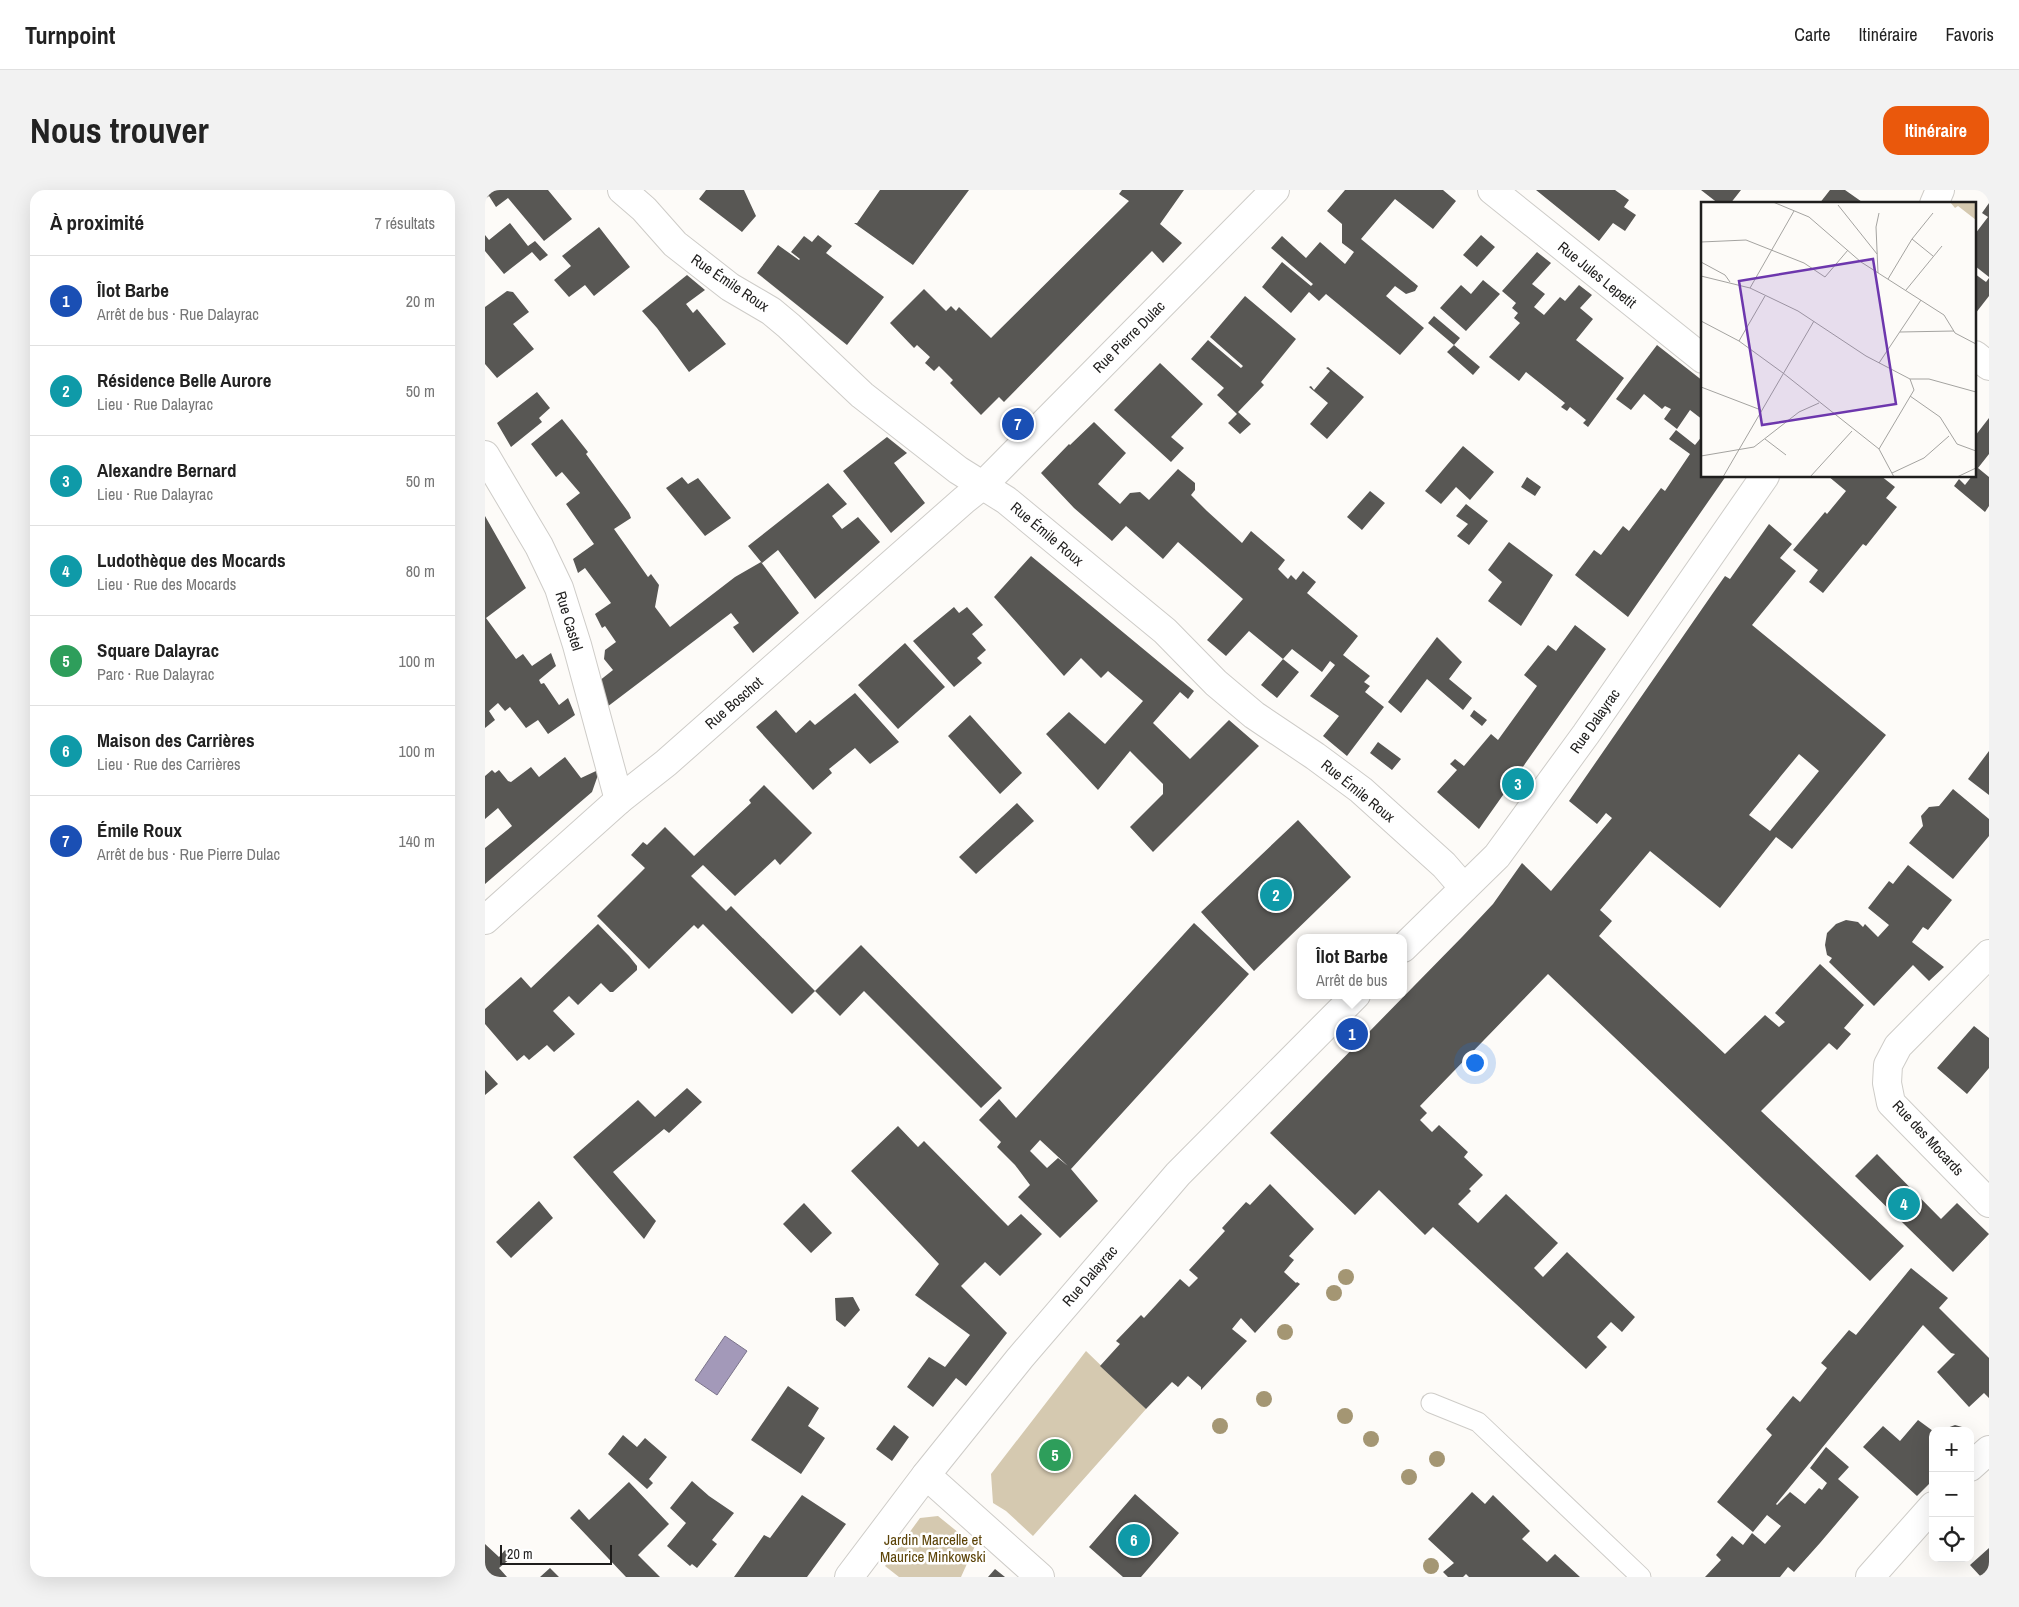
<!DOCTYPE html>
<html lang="fr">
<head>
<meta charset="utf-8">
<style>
  :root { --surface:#fff; --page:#f2f2f2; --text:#222; --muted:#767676; --line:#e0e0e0; --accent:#ea580c }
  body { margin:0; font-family:"Archivo Narrow",sans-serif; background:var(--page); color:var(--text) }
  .controls { position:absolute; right:15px; bottom:15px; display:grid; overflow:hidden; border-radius:10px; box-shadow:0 5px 20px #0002 }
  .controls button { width:45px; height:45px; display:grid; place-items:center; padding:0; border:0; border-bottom:1px solid var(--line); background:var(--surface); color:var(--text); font:25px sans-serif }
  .scale { position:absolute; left:15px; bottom:12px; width:112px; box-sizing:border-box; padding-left:5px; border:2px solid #1f1e1d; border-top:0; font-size:14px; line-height:18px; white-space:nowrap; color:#1f1e1d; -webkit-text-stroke:4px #fff; paint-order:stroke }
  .you { position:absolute; left:989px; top:872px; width:18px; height:18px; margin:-12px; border:4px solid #fff; border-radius:50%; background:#1a73e8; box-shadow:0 0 0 8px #1a73e833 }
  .badge { display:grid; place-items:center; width:32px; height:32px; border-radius:50%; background:var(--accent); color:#fff; font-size:16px; font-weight:700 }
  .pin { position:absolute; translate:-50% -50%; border:2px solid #fff; box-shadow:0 1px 5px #0006 }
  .popup { position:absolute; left:812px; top:744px; width:110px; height:65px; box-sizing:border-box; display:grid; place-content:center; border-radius:10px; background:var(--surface); filter:drop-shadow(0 1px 4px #0005); font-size:16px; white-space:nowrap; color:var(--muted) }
  .popup b { font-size:19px; color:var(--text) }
  .popup::after { content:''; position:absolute; left:50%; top:100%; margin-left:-10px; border:10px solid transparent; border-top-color:var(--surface) }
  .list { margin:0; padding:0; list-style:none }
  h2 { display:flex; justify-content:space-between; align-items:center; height:65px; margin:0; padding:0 20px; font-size:21px }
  h2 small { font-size:16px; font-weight:400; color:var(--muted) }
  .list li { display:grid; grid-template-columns:32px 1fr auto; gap:15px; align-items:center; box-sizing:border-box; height:90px; padding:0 20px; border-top:1px solid var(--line) }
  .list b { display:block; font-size:19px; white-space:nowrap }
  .list p { margin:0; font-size:16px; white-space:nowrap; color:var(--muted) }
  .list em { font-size:16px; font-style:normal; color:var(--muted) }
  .icon { flex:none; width:28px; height:28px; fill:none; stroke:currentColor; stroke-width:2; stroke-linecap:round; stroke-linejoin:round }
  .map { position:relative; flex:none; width:1504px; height:1387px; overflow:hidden; border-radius:15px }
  header { display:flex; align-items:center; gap:30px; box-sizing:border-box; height:70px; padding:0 25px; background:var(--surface); border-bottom:1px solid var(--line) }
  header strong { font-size:24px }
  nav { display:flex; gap:28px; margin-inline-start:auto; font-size:18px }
  .intro { display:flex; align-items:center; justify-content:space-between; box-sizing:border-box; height:120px; padding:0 30px }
  h1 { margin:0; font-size:35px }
  .button { padding:12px 22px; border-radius:15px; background:var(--accent); color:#fff; font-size:18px; font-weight:700 }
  main { display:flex; gap:30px; padding:0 30px }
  aside { flex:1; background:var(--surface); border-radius:15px; box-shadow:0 5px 20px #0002 }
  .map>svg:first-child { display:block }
  .green { fill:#d5c9b0 }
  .water { fill:#a399b9; stroke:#7b748a }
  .building { fill:#585754; fill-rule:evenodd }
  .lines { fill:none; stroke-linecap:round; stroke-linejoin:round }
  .lane-casing { stroke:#ceccc8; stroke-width:21 }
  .street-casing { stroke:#ceccc8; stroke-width:30 }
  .secondary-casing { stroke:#ceccc8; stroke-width:30 }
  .lane { stroke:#fff; stroke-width:19 }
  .street { stroke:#fff; stroke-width:28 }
  .secondary { stroke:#fff; stroke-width:28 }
  .tree { fill:#a49673 }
  .labels { text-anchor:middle; stroke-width:5; stroke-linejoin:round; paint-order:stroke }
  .street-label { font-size:15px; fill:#1f1e1d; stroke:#fff }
  .park-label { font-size:15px; fill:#5c4307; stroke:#fff }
  .inset-road { fill:none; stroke:#a4a3a0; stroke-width:1 }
  .view { fill:#6d37ad; fill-opacity:0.15; stroke:#6d37ad; stroke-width:2.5 }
  .inset-edge { fill:none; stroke:#1f1e1d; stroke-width:2.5 }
</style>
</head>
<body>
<header>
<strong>Turnpoint</strong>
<nav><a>Carte</a><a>Itinéraire</a><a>Favoris</a></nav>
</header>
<div class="intro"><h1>Nous trouver</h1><a class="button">Itinéraire</a></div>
<main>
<aside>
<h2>À proximité<small>7 résultats</small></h2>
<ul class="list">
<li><span class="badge" style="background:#1a4fb4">1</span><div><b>Îlot Barbe</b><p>Arrêt de bus · Rue Dalayrac</p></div><em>20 m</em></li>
<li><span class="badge" style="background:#0f9aa8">2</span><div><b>Résidence Belle Aurore</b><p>Lieu · Rue Dalayrac</p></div><em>50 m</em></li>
<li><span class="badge" style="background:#0f9aa8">3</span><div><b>Alexandre Bernard</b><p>Lieu · Rue Dalayrac</p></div><em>50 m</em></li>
<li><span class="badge" style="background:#0f9aa8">4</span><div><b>Ludothèque des Mocards</b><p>Lieu · Rue des Mocards</p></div><em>80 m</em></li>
<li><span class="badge" style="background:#2e9e5b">5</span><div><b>Square Dalayrac</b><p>Parc · Rue Dalayrac</p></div><em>100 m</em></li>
<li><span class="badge" style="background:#0f9aa8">6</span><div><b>Maison des Carrières</b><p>Lieu · Rue des Carrières</p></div><em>100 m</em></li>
<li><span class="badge" style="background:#1a4fb4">7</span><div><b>Émile Roux</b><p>Arrêt de bus · Rue Pierre Dulac</p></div><em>140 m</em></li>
</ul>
</aside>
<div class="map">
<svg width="1504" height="1387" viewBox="0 0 1504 1387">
  <rect width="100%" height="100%" fill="#fdfbf8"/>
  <!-- green -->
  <path class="green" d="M601,1161L661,1219L548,1346L521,1321L508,1313L506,1284Z
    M453,1326L490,1356L476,1387H414L400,1376L435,1328Z"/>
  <!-- water -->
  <path class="water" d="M240,1146L262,1161L232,1205L210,1190Z"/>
  <!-- building -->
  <path class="building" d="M0,0H63L87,29L59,51L23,8L11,17L4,6L0,9Z
    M221,0H259L271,26L257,42L214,9Z
    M395,0H484L428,75L369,33H372Z
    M637,0H699L675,34L697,53L678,73L667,61L519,212L514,207L496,225L465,193L468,190L454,176L449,181L440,173L445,167L432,155L429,158L405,133L439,99L461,121L466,116L471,121L474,117L506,148L644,11L634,4Z
    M860,0H958L971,11L948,39L910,9L876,49L933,96L930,101L921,104L910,96L901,106L939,138L915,165L841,104L834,111L824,102L806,123L777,97L797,72L826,96L828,94L786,58L797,46L821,68L835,52L860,74L869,62L857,53V34L842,21Z
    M1051,0H1130L1144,10L1139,17L1151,25L1140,41L1128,33L1114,51Z
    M1216,0H1256L1245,14H1234Z
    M1345,0H1360L1380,14H1334Z
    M1504,13V87L1490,76V44L1503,27L1497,23Z
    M25,33L43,56L50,51L63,65L55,71L47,62L19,84L0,61V45L4,50Z
    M114,37L145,77L109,106L100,95L84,107L69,90L86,76L77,66Z
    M333,45L347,56L341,63L399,107L362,155L272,83L293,55L314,70L315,69L306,62L319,46L327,52Z
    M996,45L1010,57L992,77L978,65Z
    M1052,62L1066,73L1047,94L1060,104L1049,117L1059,125L1075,107L1080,111L1094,95L1107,105L1095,118L1108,129L1091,150L1139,188L1103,237L1098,233L1101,230L1085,217L1082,221L1076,217L1080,213L1041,182L1034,191L1004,167L1035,133L1029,128L1033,123L1027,118L1031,113L1017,101Z
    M1490,84L1501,92L1504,88V106L1490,124Z
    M202,85L220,100L201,114L208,123L212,119L241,154L204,182L172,138L157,121Z
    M998,90L1015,104L981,141L955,118L976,95L986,104Z
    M22,101L28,102L44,122L28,134L49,159L12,188L0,174V117Z
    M760,106L811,149L776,192L779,195L753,222L766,234L755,244L743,233L752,224L732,205L739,198L706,169L723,150L756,178L758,176L725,147Z
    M949,126L975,148L969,155L943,133Z
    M969,155L995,177L988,185L962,162Z
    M1172,155L1218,191V230L1205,220L1192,239L1179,229L1186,219L1180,216L1177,219L1159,204L1146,220L1131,209Z
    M675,173L718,214L686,247L699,258L686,272L629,220Z
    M843,177L879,207L842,249L825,234L843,213L824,197L826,196L829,200L845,181L841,178Z
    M52,202L65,218L54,228L57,232L26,257L12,233Z
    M1504,228V264L1493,278L1504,287V316L1500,322L1469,296L1474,289L1480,295L1487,286H1490V246Z
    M77,229L103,262L101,264L144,323L146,328L129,339L163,387L166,384L174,395L170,417L185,437L250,387L276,372L314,423L268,463L248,437L254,433L246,423L122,517L114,491L128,480L119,469L120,460L131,452L120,436L117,438L110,424L126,413L100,378L93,383L88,369L109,354L81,314L95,303L77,282L71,287L46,254Z
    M609,232L641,263L613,294L635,314L645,303L655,302L664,310L693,279L710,293V300L706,305L722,321L757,353L766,341L800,370L793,379L803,389L806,385L811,390L818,381L831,392L822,403L873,446L858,465L885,486L879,492L885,496L880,502L899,517L862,566L838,546L854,526L825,506L850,475L845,471L837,482L807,459L798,469L764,441L741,466L722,450L758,409L693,352L678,369L641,336L627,351L589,318L556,283L584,254L585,255Z
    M1191,240L1210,255L1218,245V286H1241L1143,427L1090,385L1109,360L1116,365L1138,336L1144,341L1176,298L1180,301L1205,264L1184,249Z
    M402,247L422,263L409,273L440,313L406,343L358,281Z
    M978,256L1009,282L985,310L971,297L956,314L940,301Z
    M1343,286H1396L1410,297L1401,308L1412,317L1381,356L1378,354L1338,403L1324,392L1333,380L1308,360L1340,322L1342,324L1361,301Z
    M197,287L203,294L213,288L246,328L220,346L181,298Z
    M1042,287L1056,297L1050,306L1036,297Z
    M343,293L362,314L347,326L357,339L373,327L395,352L330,409L293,360L277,373L263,356Z
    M885,301L900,313L877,340L862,327Z
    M981,314L1003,331L984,355L972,346L983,334L971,326Z
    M0,326L41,398L1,428L31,469L38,464L47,476L66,463L71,476L54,490L56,494L59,493L74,515L83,508L90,525L63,544L53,530L41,538L25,517L20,521L13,513L4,521L10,530L0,538Z
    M1284,334L1307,354L1295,368L1311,381L1267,435L1401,545L1307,659L1291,647L1235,718L1165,661L1115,720L1127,731L1114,746L1240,864L1280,825L1294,837L1300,832L1290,823L1335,774L1379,815L1359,838L1366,844L1352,860L1344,853L1276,921L1419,1056L1385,1091L1063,784L935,916L942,923L935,930L947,942L954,935L983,962L979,967L998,985L984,999L986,1001L973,1014L993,1033L1021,1004L1073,1053L1049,1078L1058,1087L1082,1062L1150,1127L1137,1142L1126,1132L1112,1147L1122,1157L1101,1179L948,1037L940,1045L894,1000L870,1025L785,943L977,747L1008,714L1037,673L1066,701L1127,628L1121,623L1112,634L1084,611L1228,403L1240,386L1245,389ZM1314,564L1334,581L1285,641L1264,625Z
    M1024,352L1068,385L1036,436L1003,411L1017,392L1003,380Z
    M546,366L709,501L703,509L695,502L668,533L705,569L744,530L774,556L668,662L645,637L678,604V594L645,561L613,600L561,544L584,522L620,554L658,511L623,481L616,488L596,468L579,486L509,407Z
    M469,417L474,423L482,417L498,435L487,444L501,460L492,468L497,473L469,497L428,451Z
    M1090,435L1121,459L994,639L952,602L972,580L965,574L970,569L979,576L1006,544L1013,550L1052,496L1039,485L1063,455L1071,461Z
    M952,447L977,472L964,489L987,508L978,520L942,489L916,523L903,512Z
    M420,453L460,497L413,539L373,495Z
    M798,469L814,482L792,508L776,495Z
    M370,503L414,552L385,574L370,558L344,579L347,583L328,600L271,537L291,520L311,543L325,530L330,535Z
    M989,520L1002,530L997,536L985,526Z
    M485,525L537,583L515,604L463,546Z
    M893,552L916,569L907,580L885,563Z
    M1504,561V605L1483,589Z
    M80,567L96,588L111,581L113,585L107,602L0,694V658L27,636L13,618L0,629V586L7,580L10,583L14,580L23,591L26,592L46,577L54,587Z
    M279,595L327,643L295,675L290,669L250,706L218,675L206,686L241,721L246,716L330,801L307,824L218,734L213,739L209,735L164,779L112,726L160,678L146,665L158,652L162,655L180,637L209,666L266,613L264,610Z
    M1468,599L1504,629V646L1468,689L1424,653L1438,636L1436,626L1444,617L1454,616Z
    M532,613L549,631L491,684L474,667Z
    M813,630L866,687L769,781L716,722Z
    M1423,675L1467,710L1443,740L1438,737L1427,752L1459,777L1444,791L1428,775L1389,816L1344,772L1347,768L1342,765L1340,755L1342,743L1351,734L1361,730L1373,732L1378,737L1380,734L1393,747L1404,735L1383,718L1404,691L1408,694Z
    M709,733L764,784L586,979L613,1011L575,1048L533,1007L545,995L530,975L512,957L516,952L494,930L514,909L531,928ZM555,950L583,976L573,968L562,978L545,961Z
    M113,734L144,766L152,776V780L128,802H125L116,793L93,815L84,806L68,821L90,844L69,862L62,855L44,870L39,865L32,871L0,834V819L36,787L46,798Z
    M376,755L517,898L496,918L379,801L355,826L330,801Z
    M1489,836L1504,848V878L1482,904L1452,878Z
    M0,880L13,894L0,905Z
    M202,898L217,912L184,943L179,939L128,982L171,1031L159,1049L88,967L153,910L170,927Z
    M413,936L433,957L439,951L523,1036L536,1024L557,1044L515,1086L500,1072L476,1096L522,1143L481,1196L471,1188L448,1217L422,1197L444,1167L460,1177L485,1145L430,1105L454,1074L366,981Z
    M1392,964L1456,1029L1472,1013L1504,1044L1468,1082L1370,986Z
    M785,994L829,1039L804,1066L809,1070L799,1082L811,1093L812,1092L815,1094L770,1143L756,1128L747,1139L762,1151L716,1200V1197L703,1186L693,1197L687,1192L661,1219L615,1176L635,1154L631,1151L656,1125L659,1128L695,1089L704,1097L713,1088L704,1080L740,1041L737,1038L761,1012L765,1015Z
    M54,1011L68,1028L26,1068L11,1052Z
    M319,1013L347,1043L326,1063L298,1034Z
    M1426,1078L1463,1108L1454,1118L1504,1168V1208L1499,1203L1484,1217L1452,1182L1470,1164L1466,1163L1438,1135L1291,1314L1292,1315L1305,1302L1320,1314L1334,1298L1337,1300L1342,1293L1325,1278L1341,1257L1364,1277L1353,1289L1374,1307L1335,1353L1309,1382L1303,1377L1295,1387H1220L1236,1370L1231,1365L1247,1346L1258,1355L1267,1343L1280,1354L1296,1336L1282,1325L1268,1342L1232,1312L1287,1245L1281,1239L1308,1206L1315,1212L1342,1178L1336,1173L1364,1140L1371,1145Z
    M368,1107L375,1120L360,1137L351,1130L350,1108Z
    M303,1196L334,1218L323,1236L340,1248L316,1284L266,1250Z
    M1433,1230L1448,1241V1290L1432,1306L1378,1257L1398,1236L1415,1251Z
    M409,1235L424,1247L407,1271L391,1259Z
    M1470,1235L1477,1237L1480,1241H1459L1462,1238Z
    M138,1245L152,1257L160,1248L182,1267L164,1289L168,1293L162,1299L123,1264Z
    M207,1291L224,1306L249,1323L227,1350L232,1354L212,1378L207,1374L205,1376L182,1356L201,1333L185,1318Z
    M144,1292L184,1334L153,1365L175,1387H141L85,1328L94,1319L104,1330Z
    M987,1302L1000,1314L1008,1305L1045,1341L1037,1349L1062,1372L1070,1364L1095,1387H984L981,1384L978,1387H963L958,1382L969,1373L943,1349Z
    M650,1304L694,1343L656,1387H638L604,1357Z
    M317,1305L361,1334L322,1387H249L279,1345L285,1348Z
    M0,1354L14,1367L20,1360L27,1367L14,1378L22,1387H0Z
    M1504,1358V1387H1496L1485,1375Z
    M65,1378L74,1387H55Z
    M510,1379L520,1387H503Z"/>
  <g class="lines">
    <defs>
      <path id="lane" d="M946,1213L993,1232L1156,1387"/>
      <path id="street" d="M137,0L159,19L190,54L245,97L286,121L304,136L377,205L473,280L521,310L680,441L731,493L769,525L830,566L876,600L959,675L979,698
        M1007,0L1218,169
        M1490,165L1504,176
        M0,265L54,356L74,398L92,455L134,610
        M1504,764L1413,856L1403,875L1402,893L1406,913L1504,1013
        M441,1285L555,1387"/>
      <path id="secondary" d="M1449,14L1455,0
        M0,730L134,610L181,573L479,310L498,295L790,0
        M918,758L1012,666L1101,544L1280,286
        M1485,1277L1504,1260
        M364,1387L441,1285L535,1168L693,984L871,805
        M1385,1387L1448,1316"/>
    </defs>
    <!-- lane casing -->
    <use href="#lane" class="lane-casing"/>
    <!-- street casing -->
    <use href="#street" class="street-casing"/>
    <!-- secondary casing -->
    <use href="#secondary" class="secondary-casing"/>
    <!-- lane -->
    <use href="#lane" class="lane"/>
    <!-- street -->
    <use href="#street" class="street"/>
    <!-- secondary -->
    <use href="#secondary" class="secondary"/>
  </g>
  <!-- trees -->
  <g class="tree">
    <circle cx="861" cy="1087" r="8"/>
    <circle cx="849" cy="1103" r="8"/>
    <circle cx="800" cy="1142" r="8"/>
    <circle cx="779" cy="1209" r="8"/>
    <circle cx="860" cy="1226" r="8"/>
    <circle cx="735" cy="1236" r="8"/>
    <circle cx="886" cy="1249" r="8"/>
    <circle cx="952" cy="1269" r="8"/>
    <circle cx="924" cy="1287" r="8"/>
    <circle cx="946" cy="1376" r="8"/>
  </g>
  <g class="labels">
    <!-- street labels -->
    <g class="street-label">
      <text transform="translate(1112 85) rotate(39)" y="5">Rue Jules Lepetit</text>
      <text transform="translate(245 93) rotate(34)" y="5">Rue Émile Roux</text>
      <text transform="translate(644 147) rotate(-45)" y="5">Rue Pierre Dulac</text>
      <text transform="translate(562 344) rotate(40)" y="5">Rue Émile Roux</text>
      <text transform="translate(84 431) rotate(73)" y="5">Rue Castel</text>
      <text transform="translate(249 513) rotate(-41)" y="5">Rue Boschot</text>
      <text transform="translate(1110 531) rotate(-55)" y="5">Rue Dalayrac</text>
      <text transform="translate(873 601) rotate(39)" y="5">Rue Émile Roux</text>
      <text transform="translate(1443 948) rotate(47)" y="5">Rue des Mocards</text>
      <text transform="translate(605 1086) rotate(-49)" y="5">Rue Dalayrac</text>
    </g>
    <!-- park labels -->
    <g class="park-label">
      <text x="448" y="1355">Jardin Marcelle et<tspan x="448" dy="17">Maurice Minkowski</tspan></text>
    </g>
  </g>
  <!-- overview -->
  <g transform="translate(1216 12)">
    <rect width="275" height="275" fill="#fdfbf8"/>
    <path d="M249,0H275V18L257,4L254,6Z" fill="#d5c9b0"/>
    <path class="inset-road" d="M72,0L108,15L160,60L243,113L254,131L275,142M137,3L176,52M211,37L232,54M0,40L45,38L103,61L124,75L147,48M0,60L24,73L29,80M177,71L175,25L178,11M0,74L49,86L97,109L165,154L209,177M187,77L211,37L232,11M49,86L93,9M205,88L241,44M0,119L38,139L82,171L178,247L193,275M199,130L253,129M38,139L64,94M178,161L220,98M209,177H228L275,190M0,185L60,208M209,194L239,215L256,242L275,249M64,237L85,253M178,247L213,188L209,177M0,254L53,245L98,210L118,201M191,271L223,256L248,234M22,275L113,119M109,275L151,229M256,275L275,266"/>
    <path class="view" d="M172,57L195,202L61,223L38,79Z"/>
    <rect width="275" height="275" class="inset-edge"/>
  </g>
</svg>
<div class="controls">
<button>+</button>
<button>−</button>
<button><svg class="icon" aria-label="locate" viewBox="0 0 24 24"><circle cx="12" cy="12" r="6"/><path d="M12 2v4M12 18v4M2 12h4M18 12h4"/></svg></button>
</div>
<div class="scale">20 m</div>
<div class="you"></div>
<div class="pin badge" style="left:867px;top:844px;background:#1a4fb4">1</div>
<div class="popup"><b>Îlot Barbe</b>Arrêt de bus</div>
<div class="pin badge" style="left:791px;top:705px;background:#0f9aa8">2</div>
<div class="pin badge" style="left:1033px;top:594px;background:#0f9aa8">3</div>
<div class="pin badge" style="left:1419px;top:1014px;background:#0f9aa8">4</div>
<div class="pin badge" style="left:570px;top:1265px;background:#2e9e5b">5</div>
<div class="pin badge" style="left:649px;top:1350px;background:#0f9aa8">6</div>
<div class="pin badge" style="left:533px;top:234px;background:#1a4fb4">7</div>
</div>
</main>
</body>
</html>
